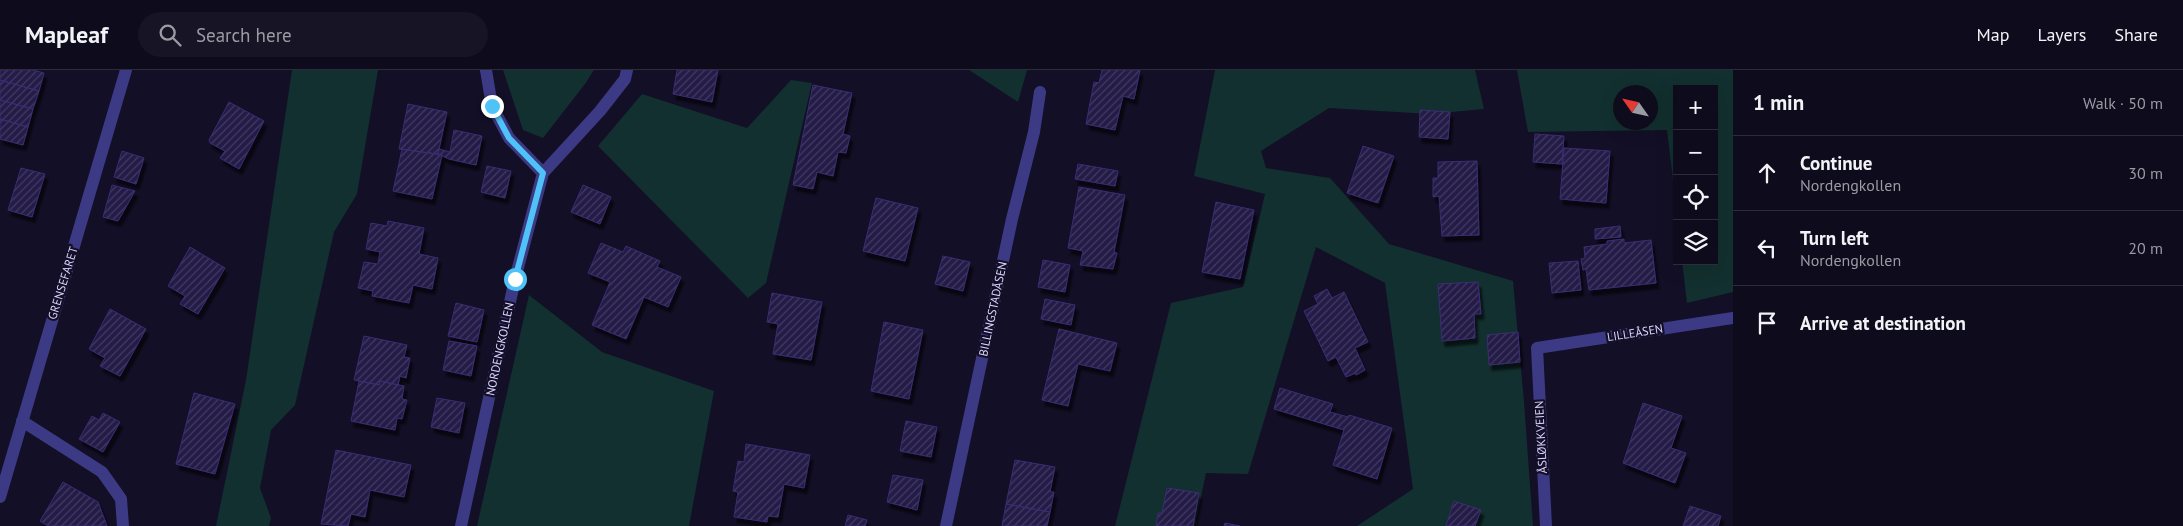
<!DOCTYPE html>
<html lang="en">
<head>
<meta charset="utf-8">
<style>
  :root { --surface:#0e0b1c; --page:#171425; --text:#f1f3f6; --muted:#9b9ba3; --line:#2e2b3b }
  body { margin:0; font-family:"PT Sans",sans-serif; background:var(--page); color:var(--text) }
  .controls { position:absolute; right:15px; top:15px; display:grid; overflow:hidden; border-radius:0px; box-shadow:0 5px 20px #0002 }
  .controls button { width:45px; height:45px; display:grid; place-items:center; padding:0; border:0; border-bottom:1px solid var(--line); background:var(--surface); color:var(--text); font:25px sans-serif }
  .compass { position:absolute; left:1613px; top:15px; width:45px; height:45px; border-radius:50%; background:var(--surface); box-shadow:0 5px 20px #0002; rotate:304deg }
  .stop { position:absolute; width:15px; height:15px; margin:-11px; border:4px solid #4fc3f7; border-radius:50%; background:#fff }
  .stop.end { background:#4fc3f7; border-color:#fff; box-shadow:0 1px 5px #0008 }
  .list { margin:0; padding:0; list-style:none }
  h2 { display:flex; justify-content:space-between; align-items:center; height:65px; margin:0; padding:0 20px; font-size:21px }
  h2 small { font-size:16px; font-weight:400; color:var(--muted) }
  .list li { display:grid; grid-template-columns:32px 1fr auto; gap:15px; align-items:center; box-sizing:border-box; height:75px; padding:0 20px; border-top:1px solid var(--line) }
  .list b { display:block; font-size:19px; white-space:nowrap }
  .list p { margin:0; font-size:16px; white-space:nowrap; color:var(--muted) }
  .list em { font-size:16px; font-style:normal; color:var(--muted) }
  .icon { flex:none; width:28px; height:28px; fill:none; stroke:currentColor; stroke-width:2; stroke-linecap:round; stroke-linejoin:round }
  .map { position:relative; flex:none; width:1733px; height:456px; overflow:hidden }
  header { display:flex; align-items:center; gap:30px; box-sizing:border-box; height:70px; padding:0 25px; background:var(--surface); border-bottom:1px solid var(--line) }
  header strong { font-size:24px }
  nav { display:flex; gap:28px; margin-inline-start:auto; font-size:18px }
  .search { width:350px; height:45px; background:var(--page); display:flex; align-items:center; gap:12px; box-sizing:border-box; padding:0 18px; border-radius:28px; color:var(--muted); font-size:19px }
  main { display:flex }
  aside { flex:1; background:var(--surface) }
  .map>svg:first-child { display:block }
  .green { fill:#12302f; fill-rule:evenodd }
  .building { fill:url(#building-hatch); stroke:#3b2d73; filter:url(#shadow) }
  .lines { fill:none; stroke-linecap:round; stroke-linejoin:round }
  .service { stroke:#3d3a85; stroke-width:12 }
  .minor { stroke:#3d3a85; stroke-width:12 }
  .route { stroke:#4fc3f7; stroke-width:6 }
  .labels { text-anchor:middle; stroke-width:4.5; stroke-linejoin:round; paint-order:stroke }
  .street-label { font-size:12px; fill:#d9d4ff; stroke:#130f26 }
</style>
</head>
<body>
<header>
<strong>Mapleaf</strong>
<div class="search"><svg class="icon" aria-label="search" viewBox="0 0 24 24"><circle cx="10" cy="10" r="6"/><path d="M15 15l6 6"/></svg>Search here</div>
<nav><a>Map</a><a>Layers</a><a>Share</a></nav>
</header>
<main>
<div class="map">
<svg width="1733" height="456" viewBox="0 0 1733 456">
  <defs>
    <pattern id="building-hatch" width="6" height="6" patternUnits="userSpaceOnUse" patternTransform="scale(1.25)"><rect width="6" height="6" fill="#241b47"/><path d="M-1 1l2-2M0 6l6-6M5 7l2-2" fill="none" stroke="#433b63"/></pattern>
    <filter id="shadow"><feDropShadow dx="3" dy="5.5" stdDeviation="1" flood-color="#0009"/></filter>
  </defs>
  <rect width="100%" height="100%" fill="#130f26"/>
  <!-- green -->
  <path class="green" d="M292,0H378L357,124L334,162L295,335L271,360L260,418L271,448L269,456H216L246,310Z
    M503,0H594L585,14L543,68L523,60Z
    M969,0H1027L1018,32Z
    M1215,0H1475L1484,39L1430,44L1329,38L1261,81L1266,98L1330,108L1389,174L1513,211L1524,332L1533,456H1357L1413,419L1385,213L1316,177L1248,404L1206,403L1195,456H1115L1171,233L1243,217L1265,124L1194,106Z
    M1517,0H1733V222L1687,233L1682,191H1714V19H1677V143L1667,60L1528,62ZM1620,22H1650V52H1620Z
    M791,10L812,13L766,213L748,228L598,76L642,24L747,58Z
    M529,225L602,282L714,321L689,456H477Z"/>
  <!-- building -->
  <path class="building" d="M0,0H33L44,3L39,21L0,10Z
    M677,0H718L712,32L673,24Z
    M1102,0H1140L1134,29L1123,26L1115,60L1086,54L1094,12L1099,13Z
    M0,10L39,21L33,39L0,30Z
    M813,15L852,23L843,64L850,66L846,83L838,82L833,106L817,102L813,119L793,115Z
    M0,30L33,39L28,57L0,49Z
    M229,32L264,51L239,99L220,88L225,81L210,73L209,70Z
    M408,34L447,42L438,84L399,79Z
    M1420,40L1450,42L1448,69L1419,67Z
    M0,49L28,57L23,75L0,69Z
    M454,60L482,66L476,95L449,89L438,84L439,79L450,82Z
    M1535,64L1564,66L1562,94L1533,92Z
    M1363,76L1394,86L1378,133L1347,123Z
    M1564,78L1610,81L1606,133L1560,129Z
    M402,79L442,85L432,129L393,121Z
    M122,81L144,88L136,114L114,107Z
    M1477,91L1479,165L1442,166L1439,126L1433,127V108H1438V92Z
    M1078,94L1118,101L1115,116L1075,109Z
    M487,96L511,101L505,128L481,122Z
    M21,98L45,104L32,147L8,140Z
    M112,115L135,121L118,151L103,147Z
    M583,115L611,127L600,154L571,142Z
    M1079,117L1125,125L1114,182L1117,183L1113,199L1080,195L1083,181L1068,178Z
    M876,128L918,138L905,191L863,181Z
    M1216,132L1254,140L1240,209L1202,202Z
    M388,151L424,158L419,184L438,188L432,219L413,215L409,233L372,226L373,221L358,218L364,192L378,194L380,182L366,179L371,153L387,156Z
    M1620,156L1621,167L1595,169V159Z
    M1624,169V173L1651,170L1656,213L1589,220L1586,199L1583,200L1581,189L1585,188L1584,177L1607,174V171Z
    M601,173L623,182L626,176L660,191L657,197L681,207L668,237L644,227L626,269L592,255L610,212L588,203Z
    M190,177L225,198L198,244L180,234L185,226L168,216Z
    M943,186L970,192L963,221L935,214Z
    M1043,190L1070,195L1065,222L1038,217Z
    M1578,191L1581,220L1552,223L1549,193Z
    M1478,212L1481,244H1474L1475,268L1442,271L1438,214Z
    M1327,219L1332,228L1344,222L1368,272L1355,278L1365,300L1356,305V303L1346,307L1336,287L1328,291L1304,241L1318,234L1314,226Z
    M772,223L822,232L811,290L773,284L778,254L767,252Z
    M1045,229L1075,235L1071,255L1041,249Z
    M456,233L484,240L477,272L448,266Z
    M110,239L146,259L120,306L100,296L105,288L89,279Z
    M884,252L923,260L909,329L871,321Z
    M1059,259L1117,273L1110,301L1078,294L1068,336L1042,330Z
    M1518,262L1520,292L1489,295L1487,265Z
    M364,266L407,275L404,287L410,288L406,308L400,306L398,315L380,311L379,315L354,310Z
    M449,271L477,276L471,306L443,300Z
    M359,311L379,315L380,311L404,316L402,329L407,330L402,349L397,348L395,360L351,351Z
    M1280,318L1333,334L1330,342L1348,347L1349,345L1392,358L1377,409L1333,395L1344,360L1274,339Z
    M194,323L235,334L215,404L176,394Z
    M437,328L465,333L459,363L431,357Z
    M1643,333L1682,346L1671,378L1686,383L1675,413L1623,393Z
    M103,343L120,352L103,382L79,369L92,346L99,350Z
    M906,351L937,357L931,387L900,381Z
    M746,374L810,385L804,418L784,414L778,447L768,446L767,452L734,447L738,422L733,421L738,391L744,392Z
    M336,380L411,395L404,427L370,420L365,447L351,444L348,456L321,454Z
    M1015,390L1055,397L1050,422H1054L1050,442L1006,434Z
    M893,405L923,410L917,440L887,432Z
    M63,412L98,432L107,456H48L40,451Z
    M1167,418L1199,423L1193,456H1156L1158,443H1162Z
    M1454,431L1481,440L1475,456H1446Z
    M1006,434L1050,442L1047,456H1002Z
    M1690,436L1721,446L1718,456H1683Z
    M848,445L867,450L865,456H845Z
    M1225,453L1240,456H1224Z"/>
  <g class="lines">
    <!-- service -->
    <path class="service" d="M22,351L102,402L121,429L123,456"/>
    <!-- minor -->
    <path class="minor" d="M486,0L492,36L509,68L543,103
      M0,427L126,0
      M461,456L515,209L543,103L600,41L625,9L627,0
      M946,456L1012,149L1034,62L1040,22
      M1546,456L1537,278L1733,248"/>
  </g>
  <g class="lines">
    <!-- route -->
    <path class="route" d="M492,36L509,68L543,103L515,209"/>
  </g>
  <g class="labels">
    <!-- street labels -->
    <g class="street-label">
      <text transform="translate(63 213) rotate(-73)" y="4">GRENSEFARET</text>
      <text transform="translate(993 239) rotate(-78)" y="4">BILLINGSTADÅSEN</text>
      <text transform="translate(1635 263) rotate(-9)" y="4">LILLEÅSEN</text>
      <text transform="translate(500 279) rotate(-78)" y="4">NORDENGKOLLEN</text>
      <text transform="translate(1541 367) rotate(-93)" y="4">ÅSLØKKVEIEN</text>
    </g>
  </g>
</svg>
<div class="controls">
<button>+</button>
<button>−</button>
<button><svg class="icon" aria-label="locate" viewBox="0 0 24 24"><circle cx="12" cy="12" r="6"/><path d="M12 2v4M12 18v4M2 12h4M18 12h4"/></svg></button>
<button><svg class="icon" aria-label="layers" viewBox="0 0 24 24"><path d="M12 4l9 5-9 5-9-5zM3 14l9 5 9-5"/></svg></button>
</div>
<svg class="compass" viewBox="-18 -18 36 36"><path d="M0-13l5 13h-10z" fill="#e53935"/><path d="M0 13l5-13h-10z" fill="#9b9ba3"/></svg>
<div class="stop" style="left:515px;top:209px"></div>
<div class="stop end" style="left:492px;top:36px"></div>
</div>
<aside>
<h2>1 min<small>Walk · 50 m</small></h2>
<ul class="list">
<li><svg class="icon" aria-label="ahead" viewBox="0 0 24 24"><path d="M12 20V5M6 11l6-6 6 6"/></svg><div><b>Continue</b><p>Nordengkollen</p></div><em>30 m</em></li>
<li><svg class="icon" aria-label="left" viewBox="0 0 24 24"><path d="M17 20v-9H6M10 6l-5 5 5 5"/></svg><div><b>Turn left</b><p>Nordengkollen</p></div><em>20 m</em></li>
<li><svg class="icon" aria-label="arrive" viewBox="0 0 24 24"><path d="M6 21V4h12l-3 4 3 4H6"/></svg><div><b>Arrive at destination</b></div></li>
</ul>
</aside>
</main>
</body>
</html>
